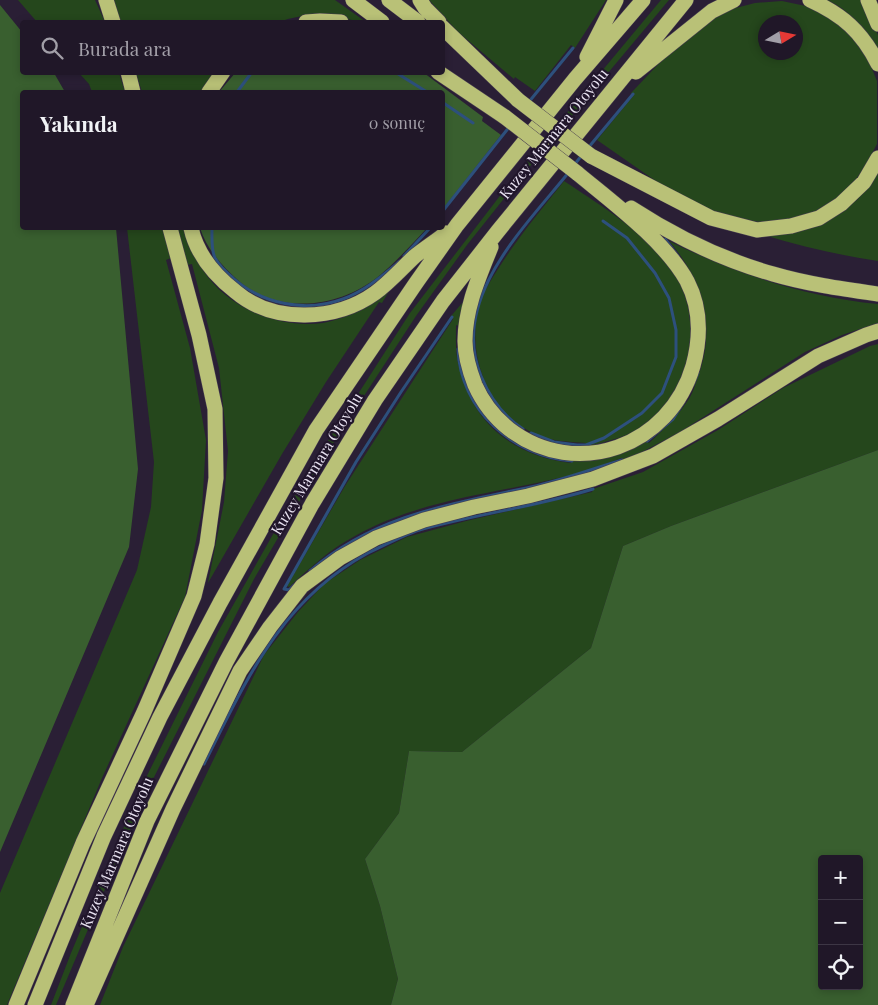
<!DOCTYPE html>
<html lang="tr">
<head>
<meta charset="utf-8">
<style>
  :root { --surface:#201728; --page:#2d2434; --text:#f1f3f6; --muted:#a29fa8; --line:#3d3645 }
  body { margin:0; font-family:"Playfair Display",serif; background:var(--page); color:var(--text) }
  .controls { position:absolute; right:15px; bottom:15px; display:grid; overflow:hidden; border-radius:5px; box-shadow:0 2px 8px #0003 }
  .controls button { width:45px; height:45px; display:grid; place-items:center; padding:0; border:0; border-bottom:1px solid var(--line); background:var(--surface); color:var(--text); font:25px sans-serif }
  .compass { position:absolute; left:758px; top:15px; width:45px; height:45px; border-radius:50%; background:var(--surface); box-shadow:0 2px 8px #0003; rotate:80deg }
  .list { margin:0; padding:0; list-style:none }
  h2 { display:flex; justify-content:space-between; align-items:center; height:65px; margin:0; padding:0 20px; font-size:21px }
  h2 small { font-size:16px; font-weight:400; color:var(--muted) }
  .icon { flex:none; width:28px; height:28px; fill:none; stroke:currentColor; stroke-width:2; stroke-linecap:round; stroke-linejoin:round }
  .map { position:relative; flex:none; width:878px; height:1005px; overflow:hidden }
  .search { position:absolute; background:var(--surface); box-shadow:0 2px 8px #0003; left:20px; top:20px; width:425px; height:55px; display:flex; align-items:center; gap:12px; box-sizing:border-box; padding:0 18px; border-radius:5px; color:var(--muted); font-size:19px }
  .panel { position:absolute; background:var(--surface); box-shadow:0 2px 8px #0003; left:20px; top:90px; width:425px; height:140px; border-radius:5px }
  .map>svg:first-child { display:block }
  .green { fill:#25471c; fill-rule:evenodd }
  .forest { fill:#395f2f; fill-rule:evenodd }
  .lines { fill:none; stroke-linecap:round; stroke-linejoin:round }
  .stream { stroke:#2d507d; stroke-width:3 }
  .highway-casing { stroke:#463c4f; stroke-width:16 }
  .highway { stroke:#b9c177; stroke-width:15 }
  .highway-bridge-casing { stroke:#463c4f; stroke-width:16; stroke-linecap:butt }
  .highway-bridge { stroke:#b9c177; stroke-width:15 }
  .labels { text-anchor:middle; stroke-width:4.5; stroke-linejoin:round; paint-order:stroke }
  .street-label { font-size:15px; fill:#e8e2f1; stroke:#21162b }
</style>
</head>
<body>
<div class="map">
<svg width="878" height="1005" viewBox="0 0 878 1005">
  <rect width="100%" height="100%" fill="#2a1f35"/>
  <!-- green -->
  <path class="green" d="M18,0H95L105,22H37Z
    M113,0H335L366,22C359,22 354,20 347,19C324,14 300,14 279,22H121Z
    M429,0H606L575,48L571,45L535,91L515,77L514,79L458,32Z
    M661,0H669L526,171L467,245L416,316L334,442L254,579L144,797L56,1005H51L71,953L137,796L218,632L308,472L410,313L522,167Z
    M826,0H862L878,35V52C864,32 851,9 826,0Z
    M782,1L815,8L834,19L853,36L865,52L877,81V144L864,168L848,190L821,211L794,220L763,223L709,212L663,186L597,140L634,95L631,93L667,55L712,20L728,10L755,3ZM766,22H796V52H766Z
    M79,73H119L125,92H92L89,84Z
    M136,73H215L203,92H142Z
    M878,171V261C838,255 799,246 760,234L828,218L857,200L874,178Z
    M564,181C600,205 651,236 674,273C701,315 693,372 662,408C658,413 655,419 650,423C633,435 606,442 586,447L585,443C569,442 552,441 537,435C483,411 460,341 486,289C490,281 495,274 500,266C519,236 542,209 564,181Z
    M127,228H162L171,258L166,260L190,348L206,440L202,510L185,597L102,778L7,1005H0V893L137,570L151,507L154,462Z
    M178,228H187C192,241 196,258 203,270C227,308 279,329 323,323C338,320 352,314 366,308L364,304L389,291L382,303L379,302L326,382L282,454L208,583L224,502L228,451L219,368L192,264L187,265Z
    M669,241C734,273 805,297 878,304V323L842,335L805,352L680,432L623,462L622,458C604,464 586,471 567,476C496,494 420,499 355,536C330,549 310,568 289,587L287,586L345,486L453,319L451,316L463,302L459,326L456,325C456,338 455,354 459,367C473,424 514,456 571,463L572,460L646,441L649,443C665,428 679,415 690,397C693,392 695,385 697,379C717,330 703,280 669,241Z
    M878,344V450L671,526L623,546L591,648L462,752L409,751L399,813L365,859L380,906L398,979L391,1005H100L123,947L264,655L298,612L324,584L360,560L407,537L466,521L592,492L593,489L643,472L718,430L783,388L870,346Z"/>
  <!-- forest -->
  <path class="forest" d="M0,5L22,32V72L54,73L65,92H22V228H116L138,469L129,547L0,852Z
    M236,72L424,73L483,117L482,121L501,135L443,209L442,92H219Z
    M200,228H427C412,244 396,262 379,276C339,308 281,315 240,282C223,267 207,250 200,228Z
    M878,450V1005H391L398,979L380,906L365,859L399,813L409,751L462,752L591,648L623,546L671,526ZM822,859H859V986H822Z"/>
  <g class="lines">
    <!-- stream -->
    <path class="stream" d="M395,72L427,92
      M237,92L252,72
      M442,102L473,123
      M528,103L573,48
      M588,148L633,94
      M574,165L583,154
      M442,212L510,126
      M212,228C212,236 211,250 215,258C219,265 226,272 233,278C262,304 306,313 343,299C365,291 382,276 400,261
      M665,239L678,256
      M404,256L430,228
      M458,349C460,409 513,457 572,461
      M693,385L698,373
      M523,429C503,416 490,398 481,376C449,299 525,227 569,172
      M531,433L554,442L577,445H586L604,438L642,413L662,393L676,357V330L669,298L655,273L627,238L603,221
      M647,441L673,419L684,402
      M310,571C375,515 451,504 531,487C563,480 592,469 622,460
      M294,585L289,590L284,589L356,462L401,392L452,317
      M204,764C247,679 280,601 368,553C384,545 400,537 416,531C475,514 535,507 593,489"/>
    <defs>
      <path id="highway" d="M106,0L113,22
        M353,0L382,22
        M389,0L418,22
        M420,0L425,8L439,22
        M810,0C843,15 862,32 878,64
        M868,0L878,24
        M306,22L320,21L341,22
        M442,27L518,100
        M587,57L616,0
        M128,72L133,92
        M438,72L505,117
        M636,72L712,11L734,0
        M209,92L223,72
        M591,156L711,218L757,230L791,226L819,218L841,204L864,182L878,158
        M631,208C674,236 723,260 773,274C807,284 843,289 878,294
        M191,228C197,255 214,275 236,292C274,324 336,321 375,293C390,282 402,268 415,256C425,248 436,241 446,233
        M491,247C479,277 465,308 465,341C465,356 470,372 475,385C483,403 494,417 509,429C577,481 670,446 693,366C701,337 701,308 687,281C665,241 612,202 577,173
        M16,1005L83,843L144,712L194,596L207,544L216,478L215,409L199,335L170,228
        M35,1005L104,836L160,717L220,603L316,430L416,283L457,225L575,79L643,0
        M73,1005L147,821L226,662L312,504L375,400L443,301L498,231L686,0
        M86,1005L173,809L240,671L270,627L302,586L340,558L376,538L424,520L474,507L528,496L593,479L653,456L718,419L818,356L866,335L878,331"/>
    </defs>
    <!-- highway casing -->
    <use href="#highway" class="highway-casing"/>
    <!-- highway -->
    <use href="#highway" class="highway"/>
    <defs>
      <path id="highway-bridge" d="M518,100L591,156
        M505,117L577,173"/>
    </defs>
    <!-- highway-bridge casing -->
    <use href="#highway-bridge" class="highway-bridge-casing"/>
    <!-- highway-bridge -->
    <use href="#highway-bridge" class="highway-bridge"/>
  </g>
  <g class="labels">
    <!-- street labels -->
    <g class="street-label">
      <text transform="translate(554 134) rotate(-51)" y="5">Kuzey Marmara Otoyolu</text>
      <text transform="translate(317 464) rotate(-59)" y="5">Kuzey Marmara Otoyolu</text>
      <text transform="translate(117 853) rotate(-67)" y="5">Kuzey Marmara Otoyolu</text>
    </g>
  </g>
</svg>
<div class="controls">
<button>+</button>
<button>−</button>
<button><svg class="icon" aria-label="locate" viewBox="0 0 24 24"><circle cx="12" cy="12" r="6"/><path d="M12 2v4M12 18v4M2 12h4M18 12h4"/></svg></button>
</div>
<svg class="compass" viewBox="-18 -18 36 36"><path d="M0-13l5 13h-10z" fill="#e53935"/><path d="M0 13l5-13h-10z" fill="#a29fa8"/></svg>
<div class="search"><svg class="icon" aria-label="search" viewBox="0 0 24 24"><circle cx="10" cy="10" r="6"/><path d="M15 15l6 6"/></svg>Burada ara</div>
<section class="panel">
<h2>Yakında<small>0 sonuç</small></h2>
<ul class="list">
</ul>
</section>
</div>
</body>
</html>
